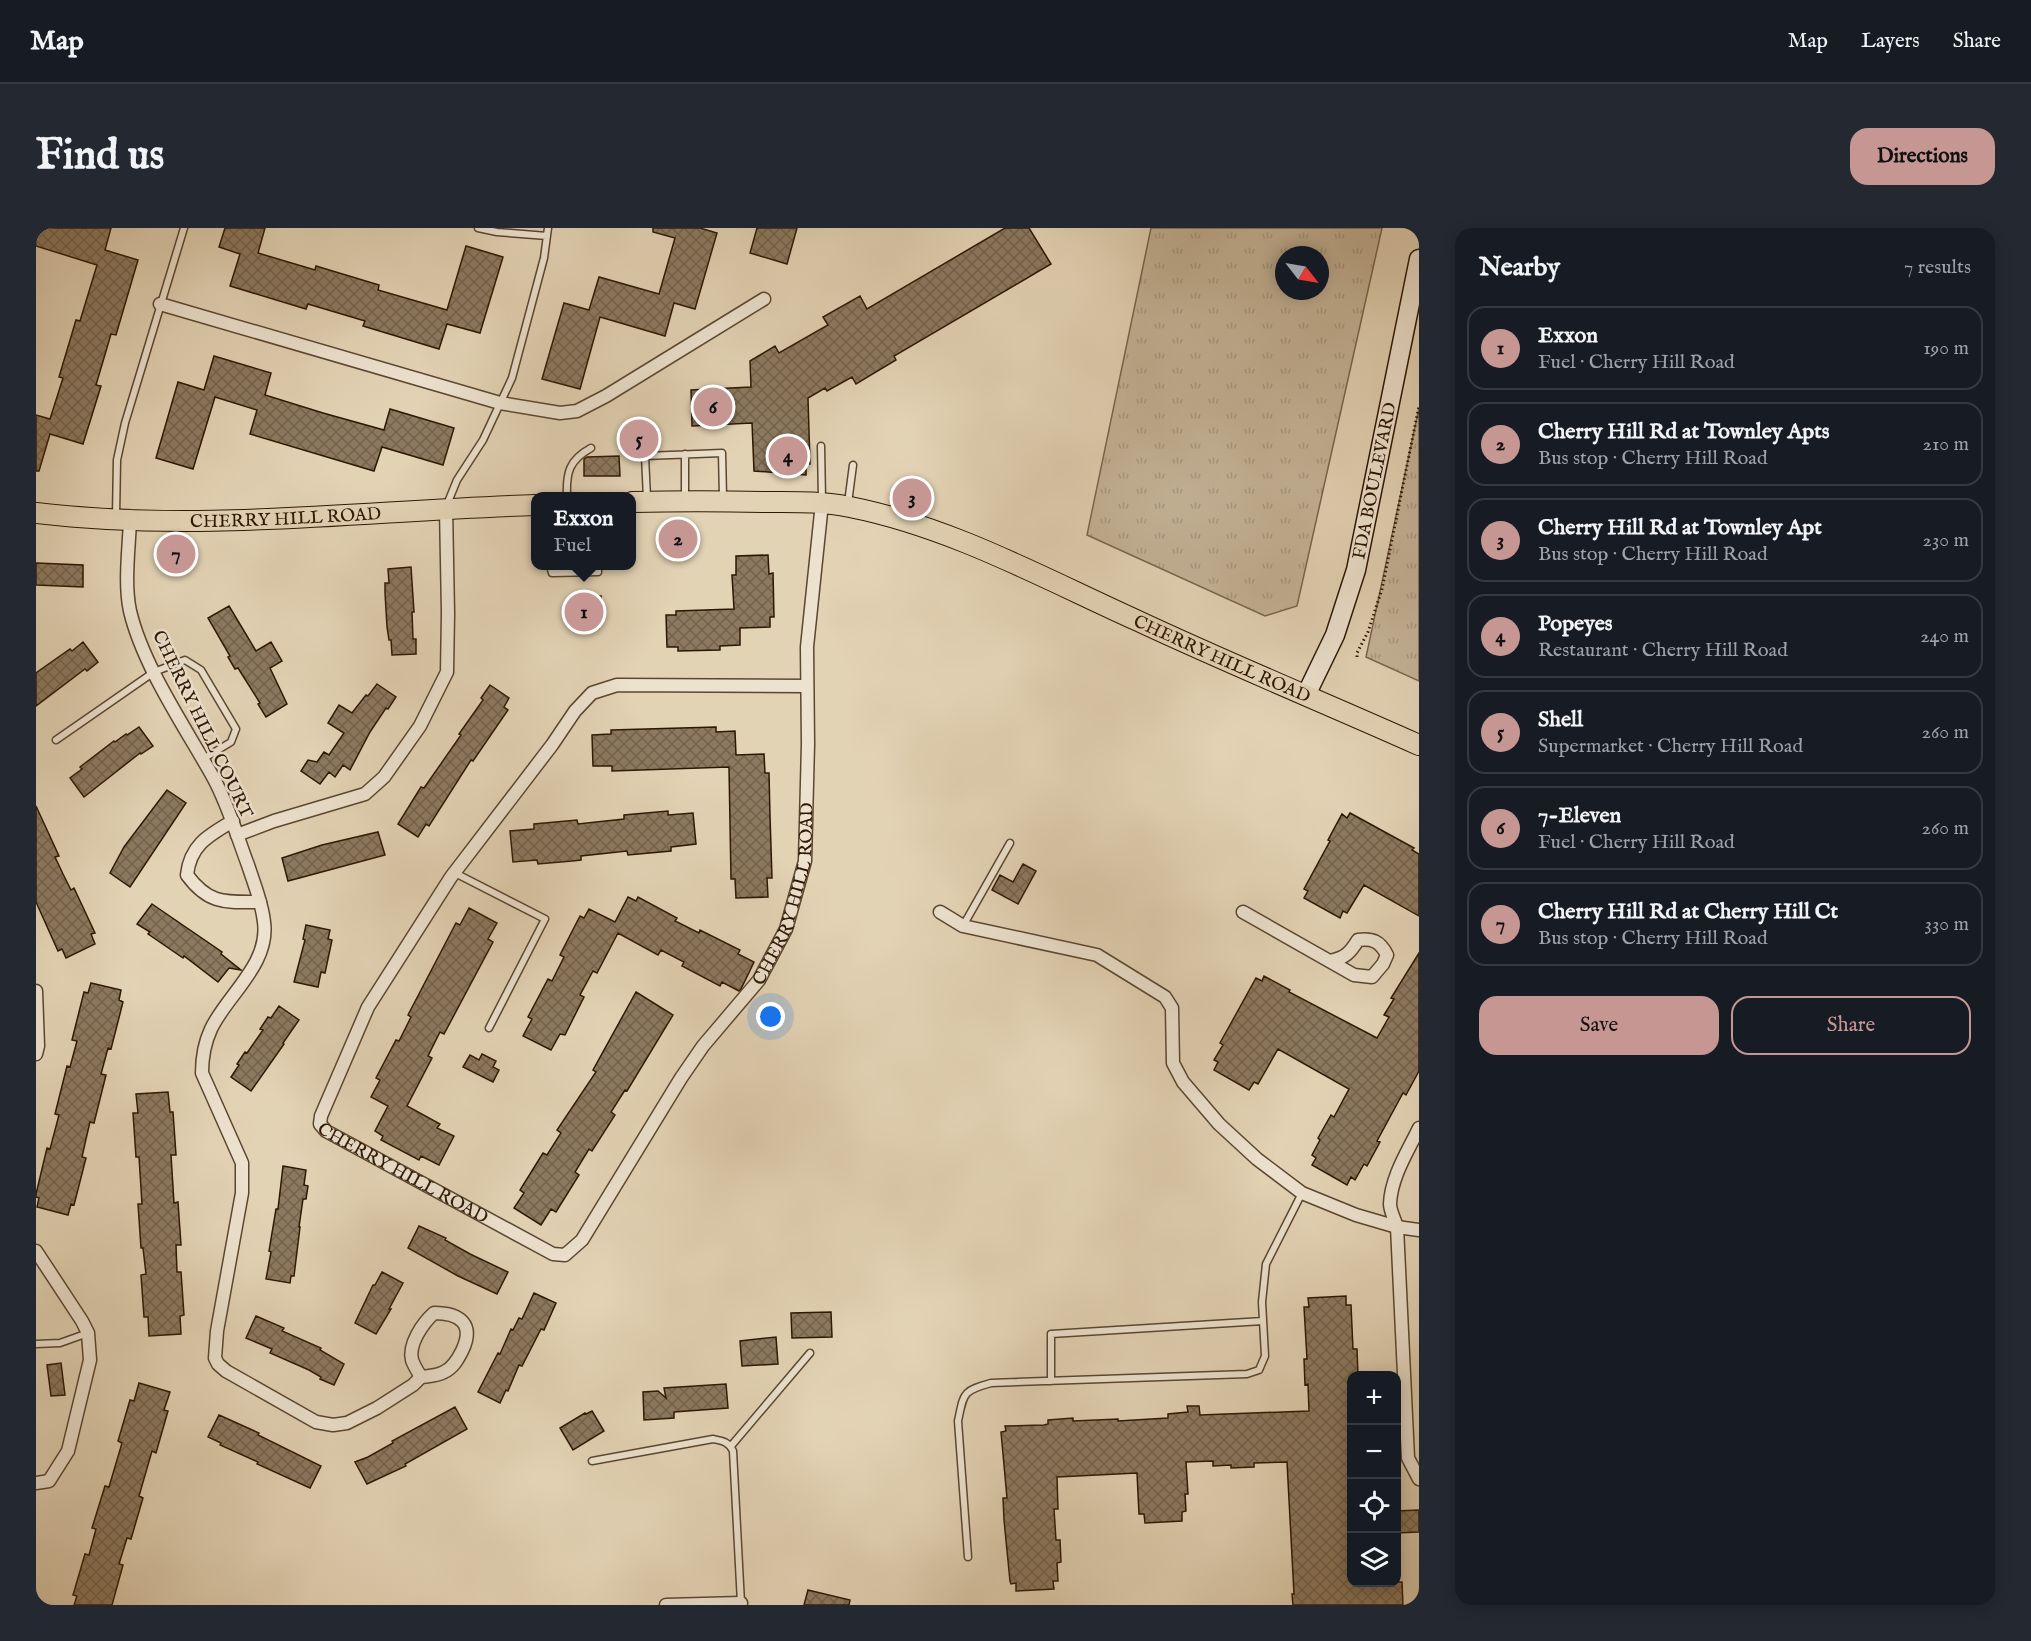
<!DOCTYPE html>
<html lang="en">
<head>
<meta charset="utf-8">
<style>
  :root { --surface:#171b24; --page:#242831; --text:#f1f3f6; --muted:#9ea1a6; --line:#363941; --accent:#c59692 }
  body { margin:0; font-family:"IM FELL English",serif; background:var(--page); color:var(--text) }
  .controls { position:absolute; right:18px; bottom:18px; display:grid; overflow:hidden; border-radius:12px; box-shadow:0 3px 15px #0003 }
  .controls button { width:54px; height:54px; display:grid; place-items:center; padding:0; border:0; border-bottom:2px solid var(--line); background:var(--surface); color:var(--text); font:30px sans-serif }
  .compass { position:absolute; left:1239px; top:18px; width:54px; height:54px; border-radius:50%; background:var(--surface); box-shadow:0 3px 15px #0003; rotate:121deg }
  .you { position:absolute; left:735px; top:789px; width:21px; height:21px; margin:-15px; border:4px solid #fff; border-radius:50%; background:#1a73e8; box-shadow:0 0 0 9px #1a73e833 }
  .badge { display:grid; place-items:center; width:39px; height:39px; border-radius:50%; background:var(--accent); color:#111; font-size:20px; font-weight:700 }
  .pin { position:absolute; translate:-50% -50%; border:3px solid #fff; box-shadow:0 2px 6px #0006 }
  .popup { position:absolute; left:495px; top:264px; width:105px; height:78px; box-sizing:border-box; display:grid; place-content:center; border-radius:12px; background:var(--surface); filter:drop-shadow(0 2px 4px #0005); font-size:20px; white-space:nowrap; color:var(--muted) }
  .popup b { font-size:22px; color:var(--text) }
  .popup::after { content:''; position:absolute; left:50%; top:100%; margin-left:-12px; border:12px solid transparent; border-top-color:var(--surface) }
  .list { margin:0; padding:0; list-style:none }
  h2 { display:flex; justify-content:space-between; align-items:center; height:78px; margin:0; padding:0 24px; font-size:26px }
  h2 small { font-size:20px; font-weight:400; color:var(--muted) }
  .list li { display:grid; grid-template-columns:39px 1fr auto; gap:18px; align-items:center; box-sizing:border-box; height:84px; margin:0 12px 12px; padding:0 12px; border:2px solid var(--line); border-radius:18px }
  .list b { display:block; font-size:22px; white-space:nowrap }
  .list p { margin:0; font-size:20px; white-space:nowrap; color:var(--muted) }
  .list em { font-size:20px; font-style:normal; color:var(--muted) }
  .actions { display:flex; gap:12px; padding:18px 24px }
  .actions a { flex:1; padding:14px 0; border:2px solid var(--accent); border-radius:18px; text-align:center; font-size:21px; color:var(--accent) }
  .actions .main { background:var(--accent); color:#111 }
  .icon { flex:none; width:33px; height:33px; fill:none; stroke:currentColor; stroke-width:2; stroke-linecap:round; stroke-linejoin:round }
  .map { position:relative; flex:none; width:1383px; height:1377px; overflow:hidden; border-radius:18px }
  header { display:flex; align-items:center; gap:36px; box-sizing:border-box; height:84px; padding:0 30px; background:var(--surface); border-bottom:2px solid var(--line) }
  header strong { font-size:28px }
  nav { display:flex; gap:33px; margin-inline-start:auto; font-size:21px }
  .intro { display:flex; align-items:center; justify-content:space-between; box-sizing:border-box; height:144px; padding:0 36px }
  h1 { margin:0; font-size:42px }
  .button { padding:15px 27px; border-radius:18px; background:var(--accent); color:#111; font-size:21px; font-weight:700 }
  main { display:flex; gap:36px; padding:0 36px }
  aside { flex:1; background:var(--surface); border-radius:18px; box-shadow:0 3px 15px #0003 }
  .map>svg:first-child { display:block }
  .grass { fill:url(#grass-tufts); stroke:#79654d; stroke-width:1.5; fill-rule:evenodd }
  .building { fill:url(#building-cross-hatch); stroke:#2e1703; stroke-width:1.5 }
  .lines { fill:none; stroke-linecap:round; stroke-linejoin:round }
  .lane-casing { stroke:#5b4630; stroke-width:9 }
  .street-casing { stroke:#5b4630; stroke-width:15 }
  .secondary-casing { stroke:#2e1703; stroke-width:21 }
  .primary-casing { stroke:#2e1703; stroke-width:22 }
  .path { stroke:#2e1703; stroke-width:3; stroke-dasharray:1.5 3; stroke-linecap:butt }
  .lane { stroke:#ede2cf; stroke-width:6 }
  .street { stroke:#ede2cf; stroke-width:12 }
  .secondary { stroke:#ede2cf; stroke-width:18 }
  .primary { stroke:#e3d3b5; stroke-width:20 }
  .labels { text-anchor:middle; stroke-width:5; stroke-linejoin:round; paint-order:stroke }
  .street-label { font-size:18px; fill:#2e1703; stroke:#ede2cf }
</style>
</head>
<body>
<header>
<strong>Map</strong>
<nav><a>Map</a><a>Layers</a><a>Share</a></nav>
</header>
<div class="intro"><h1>Find us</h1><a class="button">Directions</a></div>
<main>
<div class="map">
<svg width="1383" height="1377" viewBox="0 0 1383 1377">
  <defs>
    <pattern id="grass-tufts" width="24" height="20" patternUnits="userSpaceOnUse" patternTransform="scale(1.5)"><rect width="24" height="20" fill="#c4b397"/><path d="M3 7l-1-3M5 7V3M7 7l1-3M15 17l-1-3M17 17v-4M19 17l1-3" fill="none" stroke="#a99980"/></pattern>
    <pattern id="building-cross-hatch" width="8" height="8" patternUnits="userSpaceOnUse" patternTransform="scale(1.5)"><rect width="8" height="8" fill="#8c7960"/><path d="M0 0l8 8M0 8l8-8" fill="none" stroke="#73624d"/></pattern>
  </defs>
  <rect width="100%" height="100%" fill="#e3d3b5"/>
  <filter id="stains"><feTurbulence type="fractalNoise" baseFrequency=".00333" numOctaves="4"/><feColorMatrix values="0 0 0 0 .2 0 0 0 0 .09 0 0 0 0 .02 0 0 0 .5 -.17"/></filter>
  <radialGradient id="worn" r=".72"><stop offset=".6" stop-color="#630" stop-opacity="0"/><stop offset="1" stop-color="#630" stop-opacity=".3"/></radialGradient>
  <!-- grass -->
  <path class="grass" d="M1115,0H1346L1261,378L1229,388L1051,307ZM1248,27H1284V63H1248Z
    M1383,180V453L1330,429Z"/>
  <!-- building -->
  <path class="building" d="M0,0H75L69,22L102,32L80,107L75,106L60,157L65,158L47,216L14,206L3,243H0V187L14,191L27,150L23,149L40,92L44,93L61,37L0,18Z
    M189,0H229L222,25L279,42L280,38L343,57L342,62L411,82L430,18L467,29L444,105L411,96L403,121L327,98L329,93L272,76L270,81L194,58L204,26L183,19Z
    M617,0H664L681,5L659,81L638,75L629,108L564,89L544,161L506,151L528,75L553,82L563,49L623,66L639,10L617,4Z
    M721,0H761L751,36L714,25Z
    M969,0H993L1015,36L858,128L860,132L820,156L816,149L791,163L789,160L772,170L774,236H770V247L718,243L716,195L656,198L655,162L715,159L714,133L739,118L743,125L792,97L787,89L824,68L831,81Z
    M178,128L235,145L229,167L287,185L348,202L354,181L418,200L407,237L346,219L338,243L214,206L221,182L179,169L157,241L120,230L142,154L168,162Z
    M619,200L620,222L588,223L587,201Z
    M583,228L584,248H548V231L551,229Z
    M732,327L733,346L737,345L738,389H734V399L704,400V417L684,418V422L642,423V419H631L630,387H640V383L698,381L696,347H700V328Z
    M0,335L47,337V359L0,357Z
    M375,339L378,384H376L377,411H380V426L356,427L355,412H353L351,399L349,365V355H353L352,341Z
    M535,368H565V390L563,391V400H536V391H532L531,377H535Z
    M193,378L220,423L235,414L246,433L234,440L251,476L230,489L222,476L224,475L202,440L199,441L192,429L194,428L172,390Z
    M47,414L62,434L51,443L49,441L0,478V445L34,421L36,423Z
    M341,456L360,469L352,481L350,480L334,504L314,542L307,537L299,549L293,544L284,556L265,543L272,532L281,534L288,524L293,527L308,505L292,495L303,477L316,485L330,467L332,468Z
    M454,457L473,470L468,479L472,482L437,533L435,532L393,598L390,596L382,609L362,596L385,559L388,560L425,507L423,506L447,472L445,470Z
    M103,499L117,518L105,526L104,525L48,569L34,550L46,541L44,539L78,513L79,514L90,506L91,507Z
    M680,499V504L699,503L700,527L728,526L729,545H733L734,588L736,650H731L732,669L700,670L699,651H695L693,539L576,543V538H557L556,507L575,506V502Z
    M131,562L150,575L94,659L74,645L88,619Z
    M0,578L23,628L19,629L27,646L35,662L38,660L59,705L55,706L59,716L30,730L26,721L22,723L0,674Z
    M632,583V587L657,585L660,616L635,619V623L592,627L591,623L545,628V632L536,633L502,636L501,632L477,634L474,603L498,601V596L541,592L542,596L588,591V587Z
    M1314,585L1378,620L1376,622L1383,626V688L1328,657L1311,685L1307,683L1304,690L1268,670L1272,663L1268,661L1294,613L1292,612L1306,586L1311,590Z
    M342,604L349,627L252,653L246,630L286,617Z
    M987,636L1000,643L982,676L956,662L964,647L977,654Z
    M592,669L600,673L602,669L641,690L639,693L663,705L664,702L704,722L702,726L718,734L705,761L703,763L686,754L684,758L646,738L648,734L625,722L622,727L582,705L561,745L557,743L544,767L548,769L529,807L524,806L515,822L487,808L496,791L492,789L512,751L516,753L528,729L524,727L544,688L548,690L553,681L579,694Z
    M116,676L186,724L185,726L205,742L193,740L182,754L148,728L147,730L112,706L114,704L101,696Z
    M433,680L461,695L452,711L457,714L408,806L404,804L392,828L396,830L371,878L404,896L401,900L418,908L403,937L385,928L383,932L345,912L347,908L339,903L352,878L335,869L344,852L340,850L360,812L363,813L375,789L372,787L420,695L424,697Z
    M270,697L294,702L292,711L296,712L289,745L285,744L282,759L258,754L269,712L267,711Z
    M1383,725V843L1370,867L1367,865L1341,913L1344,914L1331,938L1328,936L1319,952L1315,949L1311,957L1276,937L1280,930L1276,927L1284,912L1282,910L1295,887L1298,889L1313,861L1242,821L1222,856L1218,854L1213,862L1178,842L1182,834L1178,832L1187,817L1184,815L1220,750L1226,753L1228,748L1254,762L1253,764L1341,810L1353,789L1348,787L1358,771L1355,770Z
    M55,755L85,762L83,772L87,774L75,821L72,820L65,846L70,847L58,895L54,894L50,911L46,929L50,930L38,977L35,976L32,987L1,979L3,970L0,969V966L11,920L14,921L23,887L19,886L31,838L34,839L41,813L36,812L48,764L52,765Z
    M600,764L637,787L591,863L589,862L575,884L579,887L556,923L553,921L539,944L543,947L520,984L515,981L505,997L478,980L488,965L484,962L507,925L511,927L525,905L521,902L560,844L557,842Z
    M243,778L263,792L247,815L248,816L215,863L195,849L203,837L201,836L209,824L211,825L227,802L224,801L232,789L235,790Z
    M446,826L460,833L457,839L463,842L457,854L427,839L434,827L443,832Z
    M132,864L134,884H137L140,927H135L138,975L142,974L145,1017H140L141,1044H145L148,1087L144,1088L145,1106L113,1108L112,1089H108L105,1047L110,1046L107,1020H105L102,976H106L103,929H100L97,885H102L100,866Z
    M247,938L270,942L268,957L272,958L270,971H267L263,999H264L258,1048H255L254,1055L230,1051L235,1024L233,1023L240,981H242Z
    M383,998L410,1010L409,1012L434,1026L472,1044L461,1066L422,1048L372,1020Z
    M346,1044L367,1055L353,1081H355L340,1106L319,1095L337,1057H339Z
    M498,1065L520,1075L508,1102L505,1101L486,1138L483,1137L472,1163L470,1162L464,1175L442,1164L462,1125L464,1126L475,1101L477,1102L483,1090L486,1091Z
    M1310,1068V1077H1315L1317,1121H1321L1322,1148H1316V1354H1366L1367,1377H1257L1256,1366H1258L1251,1234L1218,1235V1239L1195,1240V1237L1177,1238V1233L1150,1234L1152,1266H1149L1150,1283L1146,1284V1293L1109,1295L1108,1286H1103L1101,1245L1021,1249L1022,1281H1018L1020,1312H1024L1025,1334L1021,1335L1022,1353H1017L1018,1361L980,1363V1355L975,1356L974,1353L968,1292L967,1270H971L965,1204L970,1203L969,1198L1008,1197L1012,1196V1192L1037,1190V1193L1082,1191V1193L1132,1190V1186L1152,1184L1151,1178H1163L1164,1187L1273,1183L1272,1156L1269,1157L1268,1131H1271L1268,1079H1273L1272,1070Z
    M795,1084L796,1109L756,1110L755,1085Z
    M220,1088L248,1100L246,1103L285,1120L284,1122L308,1136L298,1157L284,1151L285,1149L273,1142L234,1125L236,1121L210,1110Z
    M740,1109L742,1136L706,1138L704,1113Z
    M25,1135L29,1167L15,1168L11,1137Z
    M103,1155L134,1164L128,1182L132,1183L120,1225L116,1223L103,1268L107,1270L95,1311L91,1310L83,1336L87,1337L76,1377H38L41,1368L37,1367L49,1326L53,1327L60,1301L56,1300L69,1258L73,1259L86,1215L82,1213L94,1172L98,1173Z
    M690,1156L692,1180L638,1184V1190L608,1192L607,1164L622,1163L630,1170L628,1160Z
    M419,1179L431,1201L369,1236L370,1238L331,1256L319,1234L332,1229L357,1215L356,1213Z
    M556,1183L568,1203L537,1222L524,1200L549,1185L550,1186Z
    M183,1187L223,1205L222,1207L285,1238L274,1260L221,1236L222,1234L184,1217L185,1215L172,1209Z
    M1383,1282V1304L1360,1305V1283Z
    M772,1362L814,1372L813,1377H768Z"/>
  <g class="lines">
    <defs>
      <path id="lane" d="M442,0L461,4L511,8
        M785,218L786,272
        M649,226V272
        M531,268C530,245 533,232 555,220
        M611,270L609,228L686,225L687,269
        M812,275L817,237
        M410,279L421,252L447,212L476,150L508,30L512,0
        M80,288L81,232L89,195L148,0
        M514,338L516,345L562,344V338
        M20,512L118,444L149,432L165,442L200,501L195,514L167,531
        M419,645L509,691L453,800
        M927,698L974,615
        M0,1116L24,1115L52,1105
        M1015,1153V1106L1227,1093
        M695,1218L774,1125
        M556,1233L677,1211C687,1213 693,1214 697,1223L705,1375
        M932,1329L922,1193C928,1165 926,1163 955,1155L1211,1146L1223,1142L1229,1128L1226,1074L1230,1036L1266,965"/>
      <g id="street">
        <path d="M124,76L464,175L524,185L541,183L570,168L728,71"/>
        <path d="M94,292C93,320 88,356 94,383C107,438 149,499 177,549C192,576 201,608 212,637C218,656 226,674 228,694C234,736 191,767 175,801C168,816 166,830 166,845L206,935V965L181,1103L179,1130L182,1136L190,1143L280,1194L297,1197L311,1195L341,1180L377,1157L385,1149"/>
        <path id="s1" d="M770,458L581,457L556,465L539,483L516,517L415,649L332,779L285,888L284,896L290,903L517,1026L529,1027L546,1012L645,850L667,818L723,752L750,701L769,633L772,516L771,419L786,275"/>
        <path d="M197,593C173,607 154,617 151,647C173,677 190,674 224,674"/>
        <path d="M201,607L238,593L329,566L348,549L384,498L411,444L412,385L410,280"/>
        <path d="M904,684L927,698L1061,727L1129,769L1136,780L1137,835L1147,854L1183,896L1221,931L1266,965L1320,987L1361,999L1383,1002"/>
        <path d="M1207,684L1318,747L1336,749L1347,736L1351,727C1344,713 1336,710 1322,712C1314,725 1309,730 1294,733"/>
        <path d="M0,763L2,818L0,826"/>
        <path d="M1383,900C1372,923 1355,949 1354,976C1354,983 1359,992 1361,999L1372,1230L1383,1251"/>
        <path d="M0,1023L46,1093L52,1105L54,1132L32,1223L13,1253L0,1255"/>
        <path d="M398,1085C424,1085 439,1096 426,1123C422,1131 417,1140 408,1144C401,1148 392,1148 385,1149C382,1144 378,1138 376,1132C372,1116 387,1095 398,1085Z"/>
        <path d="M630,1377L705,1375"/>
      </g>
      <g id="secondary">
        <path id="s2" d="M1270,467L1299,407L1320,342L1383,31"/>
      </g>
      <g id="primary">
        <path id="s3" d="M596,274C640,273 684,273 728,274C756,274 786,273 814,279C915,299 1007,350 1100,392C1194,436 1289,475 1383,517"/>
        <path id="s4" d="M0,285C166,305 334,282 500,277"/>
      </g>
    </defs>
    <!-- lane casing -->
    <use href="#lane" class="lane-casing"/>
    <!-- street casing -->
    <use href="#street" class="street-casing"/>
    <!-- secondary casing -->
    <use href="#secondary" class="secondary-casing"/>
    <!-- primary casing -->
    <use href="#primary" class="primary-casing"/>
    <!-- path -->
    <path class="path" d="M1321,429V425L1332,404L1346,361L1383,178"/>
    <!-- lane -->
    <use href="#lane" class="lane"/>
    <!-- street -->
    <use href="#street" class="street"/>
    <!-- secondary -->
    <use href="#secondary" class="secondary"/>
    <!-- primary -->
    <use href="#primary" class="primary"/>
  </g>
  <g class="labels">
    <!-- street labels -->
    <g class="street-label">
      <text dy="6" stroke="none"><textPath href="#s2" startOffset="226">FDA BOULEVARD</textPath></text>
      <text dy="6" stroke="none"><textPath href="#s4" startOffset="250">CHERRY HILL ROAD</textPath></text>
      <text dy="6" stroke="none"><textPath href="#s3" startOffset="621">CHERRY HILL ROAD</textPath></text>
      <text transform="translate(167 496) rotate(64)" y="6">CHERRY HILL COURT</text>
      <text dy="6" stroke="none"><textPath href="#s1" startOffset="1437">CHERRY HILL ROAD</textPath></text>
      <text dy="6" stroke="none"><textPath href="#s1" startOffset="825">CHERRY HILL ROAD</textPath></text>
    </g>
  </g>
  <rect width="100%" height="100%" filter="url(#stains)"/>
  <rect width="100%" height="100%" fill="url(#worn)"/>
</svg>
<div class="controls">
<button>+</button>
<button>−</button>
<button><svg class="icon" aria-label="locate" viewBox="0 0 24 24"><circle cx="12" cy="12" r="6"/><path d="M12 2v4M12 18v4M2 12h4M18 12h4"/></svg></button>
<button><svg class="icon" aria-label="layers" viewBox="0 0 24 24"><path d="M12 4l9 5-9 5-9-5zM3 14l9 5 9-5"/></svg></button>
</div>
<svg class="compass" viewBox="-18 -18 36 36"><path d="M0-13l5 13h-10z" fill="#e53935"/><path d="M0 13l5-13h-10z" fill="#9ea1a6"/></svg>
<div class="you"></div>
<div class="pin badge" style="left:548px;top:384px">1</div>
<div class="popup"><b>Exxon</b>Fuel</div>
<div class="pin badge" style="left:642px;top:311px">2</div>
<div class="pin badge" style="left:876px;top:270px">3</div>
<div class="pin badge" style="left:752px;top:228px">4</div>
<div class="pin badge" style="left:603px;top:211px">5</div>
<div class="pin badge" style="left:677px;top:179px">6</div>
<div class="pin badge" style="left:140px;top:326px">7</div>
</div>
<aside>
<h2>Nearby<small>7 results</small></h2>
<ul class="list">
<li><span class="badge">1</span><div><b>Exxon</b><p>Fuel · Cherry Hill Road</p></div><em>190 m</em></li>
<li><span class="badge">2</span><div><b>Cherry Hill Rd at Townley Apts</b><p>Bus stop · Cherry Hill Road</p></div><em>210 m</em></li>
<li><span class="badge">3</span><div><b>Cherry Hill Rd at Townley Apt</b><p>Bus stop · Cherry Hill Road</p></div><em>230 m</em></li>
<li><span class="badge">4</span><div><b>Popeyes</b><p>Restaurant · Cherry Hill Road</p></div><em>240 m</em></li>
<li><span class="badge">5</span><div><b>Shell</b><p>Supermarket · Cherry Hill Road</p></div><em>260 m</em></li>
<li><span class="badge">6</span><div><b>7-Eleven</b><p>Fuel · Cherry Hill Road</p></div><em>260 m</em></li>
<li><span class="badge">7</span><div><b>Cherry Hill Rd at Cherry Hill Ct</b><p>Bus stop · Cherry Hill Road</p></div><em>330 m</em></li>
</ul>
<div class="actions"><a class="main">Save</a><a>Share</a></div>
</aside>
</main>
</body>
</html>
